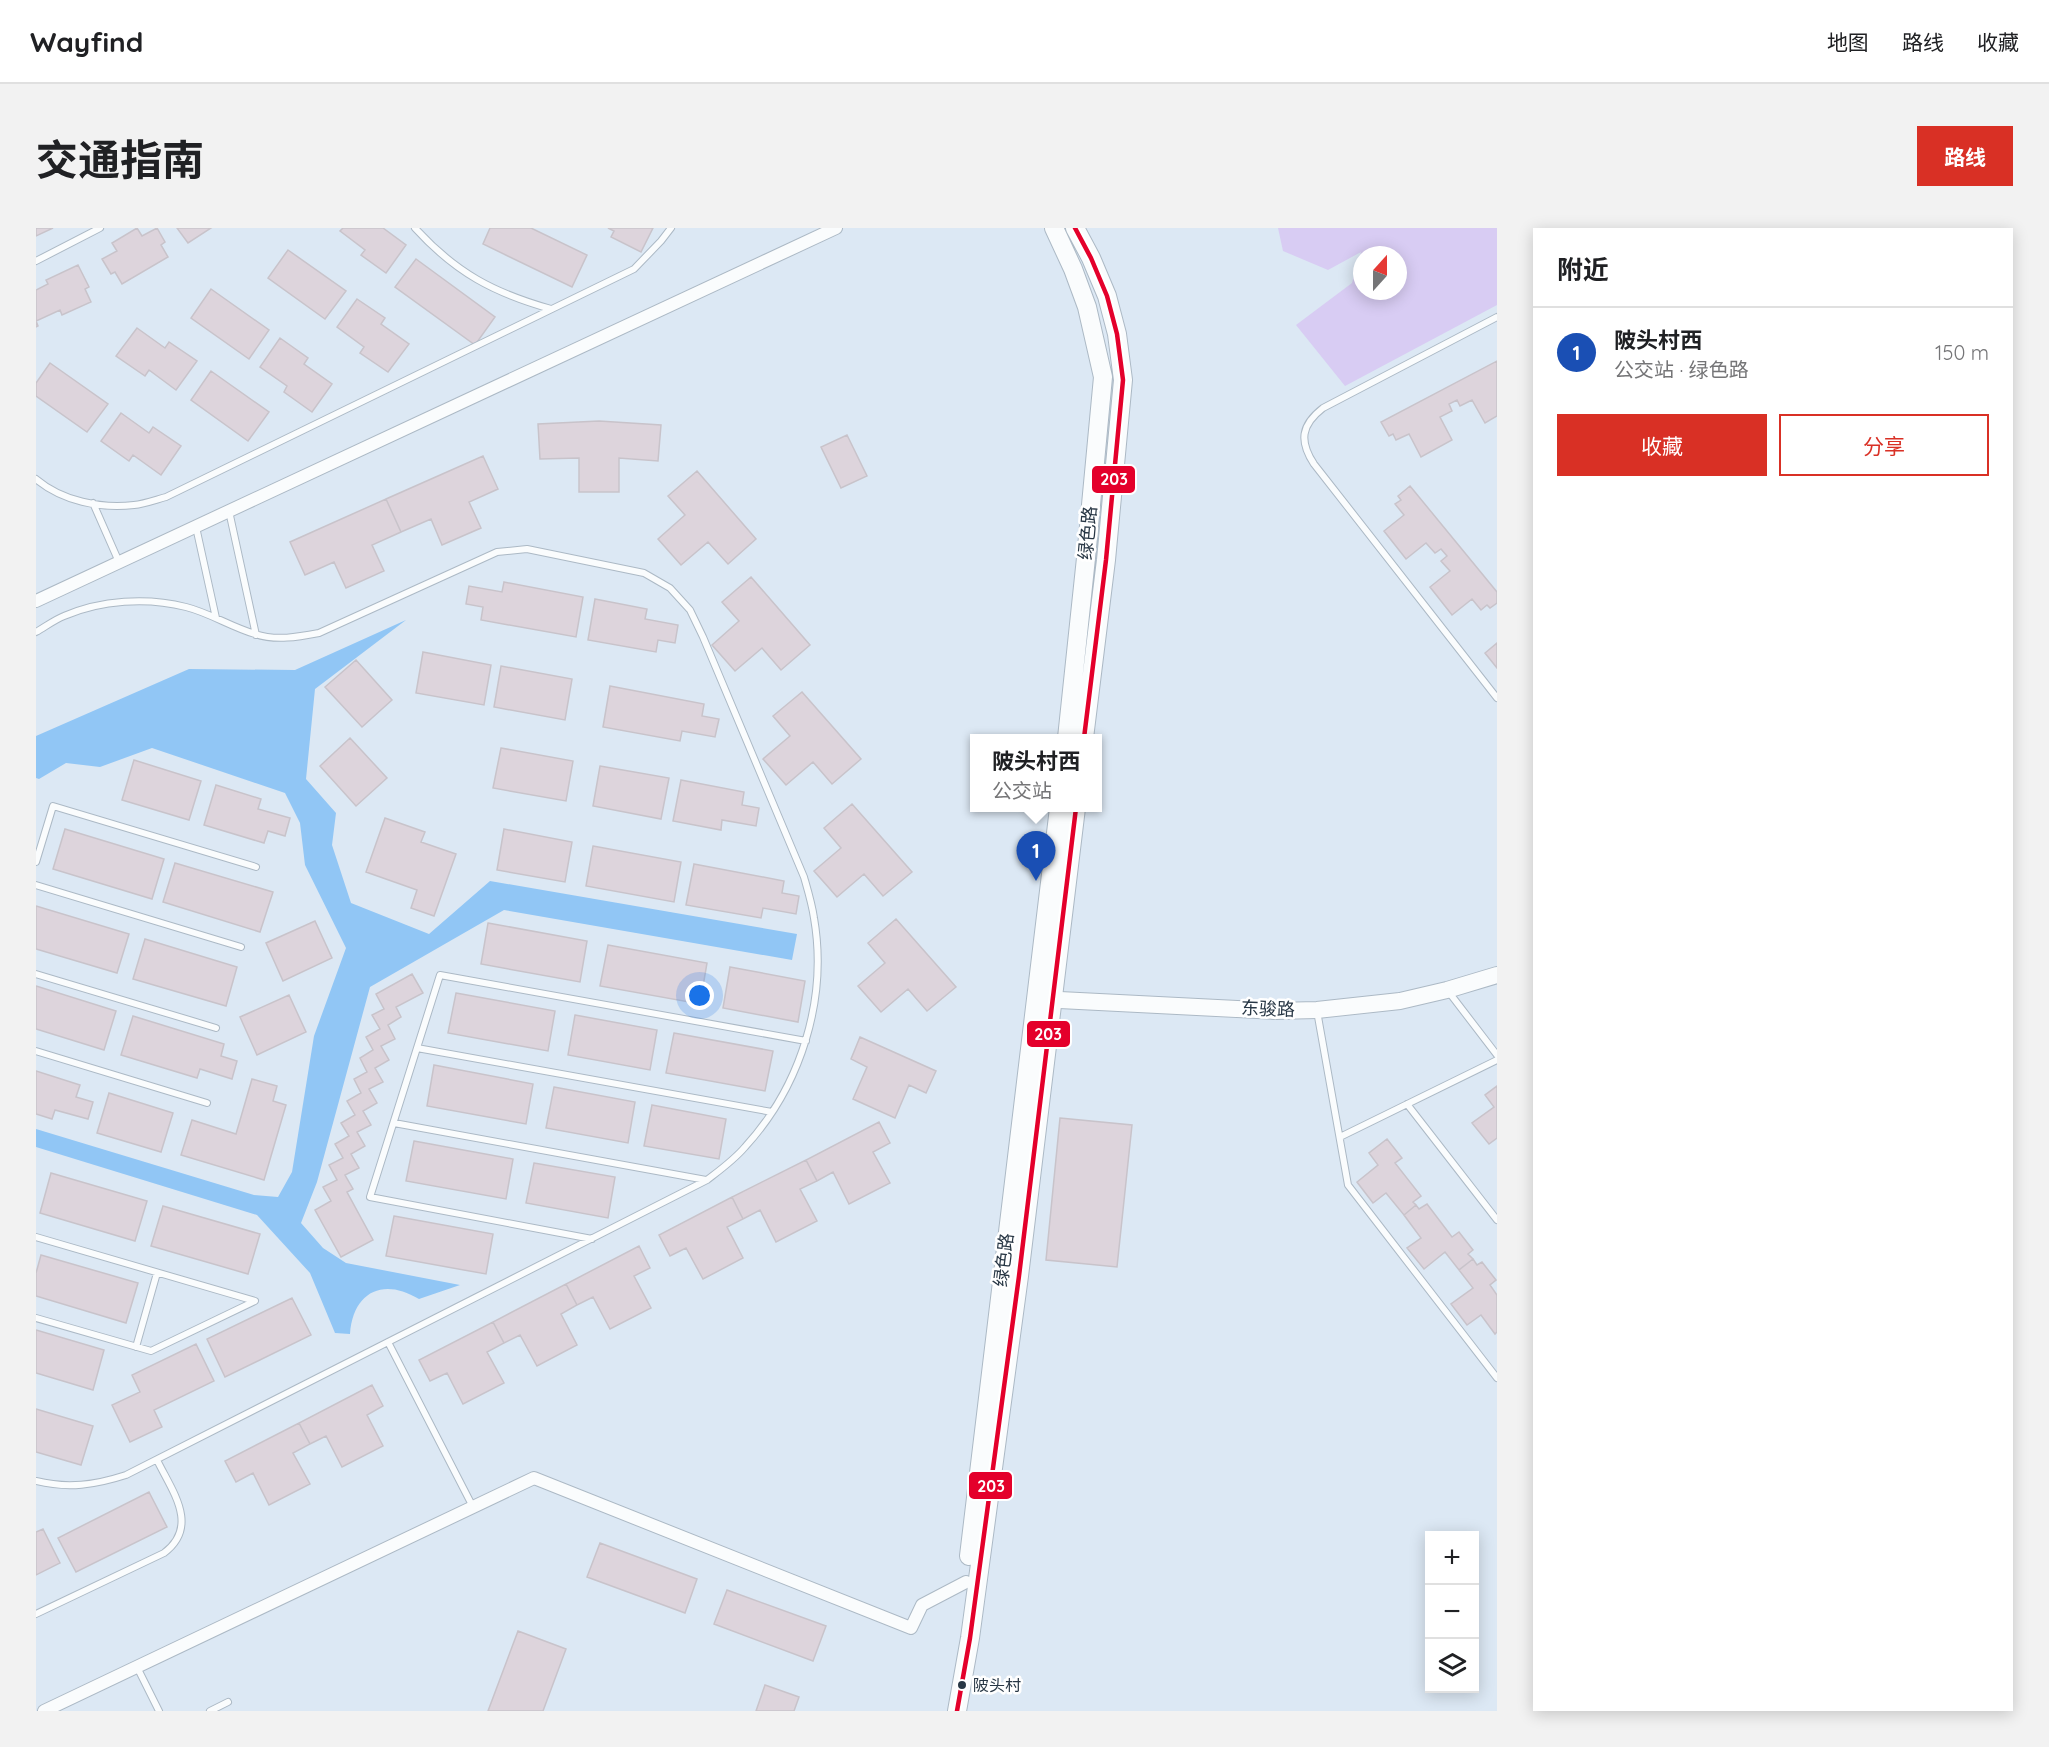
<!DOCTYPE html>
<html lang="zh">
<head>
<meta charset="utf-8">
<style>
  :root { --surface:#fff; --page:#f2f2f2; --text:#202124; --muted:#757577; --line:#e0e0e0; --accent:#d93025 }
  body { margin:0; font-family:Quicksand,"Noto Sans SC",sans-serif; background:var(--page); color:var(--text) }
  .controls { position:absolute; right:18px; bottom:18px; display:grid; overflow:hidden; border-radius:0px; box-shadow:0 3px 15px #0003 }
  .controls button { width:54px; height:54px; display:grid; place-items:center; padding:0; border:0; border-bottom:2px solid var(--line); background:var(--surface); color:var(--text); font:30px sans-serif }
  .compass { position:absolute; left:1317px; top:18px; width:54px; height:54px; border-radius:50%; background:var(--surface); box-shadow:0 3px 15px #0003; rotate:21deg }
  .you { position:absolute; left:664px; top:768px; width:21px; height:21px; margin:-15px; border:4px solid #fff; border-radius:50%; background:#1a73e8; box-shadow:0 0 0 9px #1a73e833 }
  .badge { display:grid; place-items:center; width:39px; height:39px; border-radius:50%; background:var(--accent); color:#fff; font-size:20px; font-weight:700 }
  .pin { position:absolute; translate:-50% -50px; filter:drop-shadow(0 2px 3px #0008) }
  .pin::after { content:''; position:absolute; top:32px; width:21px; height:18px; background:inherit; clip-path:polygon(0 0,100% 0,50% 100%) }
  .popup { position:absolute; left:934px; top:506px; width:132px; height:78px; box-sizing:border-box; display:grid; place-content:center; border-radius:0px; background:var(--surface); filter:drop-shadow(0 2px 4px #0005); font-size:20px; white-space:nowrap; color:var(--muted) }
  .popup b { font-size:22px; color:var(--text) }
  .popup::after { content:''; position:absolute; left:50%; top:100%; margin-left:-12px; border:12px solid transparent; border-top-color:var(--surface) }
  .list { margin:0; padding:0; list-style:none }
  h2 { display:flex; justify-content:space-between; align-items:center; height:78px; margin:0; padding:0 24px; font-size:26px }
  h2 small { font-size:20px; font-weight:400; color:var(--muted) }
  .list li { display:grid; grid-template-columns:39px 1fr auto; gap:18px; align-items:center; box-sizing:border-box; height:90px; padding:0 24px; border-top:2px solid var(--line) }
  .list b { display:block; font-size:22px; white-space:nowrap }
  .list p { margin:0; font-size:20px; white-space:nowrap; color:var(--muted) }
  .list em { font-size:20px; font-style:normal; color:var(--muted) }
  .actions { display:flex; gap:12px; padding:18px 24px }
  .actions a { flex:1; padding:14px 0; border:2px solid var(--accent); border-radius:0px; text-align:center; font-size:21px; color:var(--accent) }
  .actions .main { background:var(--accent); color:#fff }
  .icon { flex:none; width:33px; height:33px; fill:none; stroke:currentColor; stroke-width:2; stroke-linecap:round; stroke-linejoin:round }
  .map { position:relative; flex:none; width:1461px; height:1483px; overflow:hidden; border-radius:0px }
  header { display:flex; align-items:center; gap:36px; box-sizing:border-box; height:84px; padding:0 30px; background:var(--surface); border-bottom:2px solid var(--line) }
  header strong { font-size:28px }
  nav { display:flex; gap:33px; margin-inline-start:auto; font-size:21px }
  .intro { display:flex; align-items:center; justify-content:space-between; box-sizing:border-box; height:144px; padding:0 36px }
  h1 { margin:0; font-size:42px }
  .button { padding:15px 27px; border-radius:0px; background:var(--accent); color:#fff; font-size:21px; font-weight:700 }
  main { display:flex; gap:36px; padding:0 36px }
  aside { flex:1; background:var(--surface); border-radius:0px; box-shadow:0 3px 15px #0003 }
  .map>svg:first-child { display:block }
  .green { fill:#d8ccf3; fill-rule:evenodd }
  .water { fill:#91c6f5 }
  .building { fill:#ddd4dc; stroke:#c8c3ca; stroke-width:1.5 }
  .lines { fill:none; stroke-linecap:round; stroke-linejoin:round }
  .service-casing { stroke:#acb9c5; stroke-width:8 }
  .minor-casing { stroke:#acb9c5; stroke-width:14 }
  .tertiary-casing { stroke:#acb9c5; stroke-width:18 }
  .secondary-casing { stroke:#acb9c5; stroke-width:20 }
  .service { stroke:#fafcfd; stroke-width:6 }
  .minor { stroke:#fafcfd; stroke-width:12 }
  .tertiary { stroke:#fafcfd; stroke-width:16 }
  .secondary { stroke:#fafcfd; stroke-width:18 }
  .bus-1-casing { stroke:#fff; stroke-width:9 }
  .bus-1 { stroke:#e4002b; stroke-width:4.5 }
  .bus-dot { fill:#283745; stroke:#fff; stroke-width:2 }
  .labels { text-anchor:middle; stroke-width:5; stroke-linejoin:round; paint-order:stroke }
  .bus-label { font-size:16px; fill:#283745; stroke:#fff; text-anchor:start }
  .street-label { font-size:18px; fill:#283745; stroke:#fff }
  .line-badge { stroke:#fff; stroke-width:2 }
  .badge-label { font-size:16px; text-anchor:middle; font-weight:bold; fill:#fff }
</style>
</head>
<body>
<header>
<strong>Wayfind</strong>
<nav><a>地图</a><a>路线</a><a>收藏</a></nav>
</header>
<div class="intro"><h1>交通指南</h1><a class="button">路线</a></div>
<main>
<div class="map">
<svg width="1461" height="1483" viewBox="0 0 1461 1483">
  <rect width="100%" height="100%" fill="#dce8f4"/>
  <!-- green -->
  <path class="green" d="M1242,0H1461V77L1309,158L1260,97L1316,55L1325,24L1292,42L1247,23ZM1326,27H1362V63H1326Z"/>
  <!-- water -->
  <path class="water" d="M370,392L279,461L270,551L300,585L296,617L315,675L393,706L454,653L761,706L756,732L468,682L334,759L281,954L265,995L287,1020L310,1035L424,1057L383,1071C347,1049 317,1064 314,1106L299,1105L274,1045L221,987L0,919V901L218,967L242,969L256,944L278,808L310,720L269,637L264,595L249,565L116,520L64,539L30,535L3,551L0,550V508L153,441L259,442Z"/>
  <!-- building -->
  <path class="building" d="M0,0H17L0,8Z
    M101,0L106,8L121,0L129,14L125,17L132,29L86,56L79,44L75,46L66,31L81,23L76,15Z
    M141,0H175L152,15Z
    M307,0H347L370,17L350,45L325,27L329,22L304,3Z
    M454,0H495L551,27L536,59L447,16Z
    M572,0H617L605,24L575,9L578,3Z
    M252,22L310,63L289,91L232,50Z
    M380,31L459,89L439,117L359,59Z
    M42,37L53,59L49,61L55,74L26,87L24,82L0,93L2,98L0,99V62L12,56L10,52Z
    M175,61L233,102L213,131L155,90Z
    M321,71L349,90L345,96L373,116L352,144L324,125L328,119L301,99Z
    M101,100L129,120L133,114L161,133L140,162L113,142L109,148L80,128Z
    M244,110L272,130L268,136L296,156L276,184L248,164L251,158L224,139Z
    M1461,133V188L1449,195L1436,172L1424,178L1421,172L1413,176L1416,183L1404,189L1416,212L1385,229L1373,206L1360,212L1357,206L1353,208L1345,194Z
    M14,135L72,176L51,204L0,168V155Z
    M175,143L233,184L212,213L155,172Z
    M85,185L113,205L117,199L145,218L125,247L97,227L93,233L65,213Z
    M563,193L625,197L622,233L583,230V264H543V230L504,231L502,196Z
    M811,207L831,248L805,260L785,219Z
    M447,228L462,261L433,274L445,300L406,317L395,291L365,304L350,271Z
    M661,243L720,311L692,336L672,314L645,337L622,311L649,287L632,268Z
    M1374,258L1461,364V375L1454,380L1451,377L1445,382L1436,371L1416,387L1394,359L1414,343L1405,333L1411,328L1405,321L1399,325L1390,315L1370,331L1348,303L1368,287L1359,276L1365,272L1362,268Z
    M350,271L365,304L336,317L348,343L310,360L298,334L269,347L254,314Z
    M715,349L774,417L745,442L726,420L699,443L676,417L703,393L686,374Z
    M468,354L547,369L540,409L445,392L447,379L430,376L433,358L466,364Z
    M559,371L611,381L609,391L642,397L639,415L622,412L620,424L552,412Z
    M1461,415V440L1449,425Z
    M387,424L455,437L448,477L380,465Z
    M320,432L356,472L326,499L289,459Z
    M465,438L536,451L529,492L458,479Z
    M574,458L668,476L666,488L683,491L679,509L646,503L644,513L567,499Z
    M766,464L825,531L796,556L777,534L750,557L727,531L754,508L737,488Z
    M314,510L351,550L320,578L284,538Z
    M465,520L537,533L530,573L457,560Z
    M98,532L165,553L153,592L86,572Z
    M564,538L633,550L625,591L557,578Z
    M645,552L708,564L706,577L723,580L720,598L686,592L685,602L637,593Z
    M180,557L225,571L222,581L254,590L249,608L232,603L228,615L168,597Z
    M816,576L876,644L847,668L828,646L801,669L778,643L805,620L788,600Z
    M349,590L389,604L385,614L420,626L398,688L375,680L381,662L330,644Z
    M29,601L128,631L116,671L17,641Z
    M468,601L536,614L529,654L461,642Z
    M557,618L645,634L638,674L550,658Z
    M139,635L237,664L224,704L127,674Z
    M658,636L748,653L746,665L763,668L760,686L727,680L725,690L650,677Z
    M0,678L93,706L81,745L0,721Z
    M860,691L920,759L891,783L872,761L845,784L822,758L849,735L832,715Z
    M279,693L296,730L247,753L230,715Z
    M452,695L551,713L544,754L445,736Z
    M109,711L201,739L190,778L97,751Z
    M572,717L671,735L664,776L564,758Z
    M694,739L769,753L762,794L687,780Z
    M376,746L387,765L360,779L365,789L352,797L359,811L345,818L353,832L339,840L347,854L333,861L341,875L327,883L335,897L321,904L329,918L315,926L323,940L309,947L317,961L311,964L337,1012L305,1029L279,982L295,973L287,959L301,952L293,937L307,930L299,916L313,908L305,895L319,887L311,873L325,865L318,851L331,844L324,830L337,822L330,809L344,801L336,787L348,781L340,766Z
    M0,758L80,783L68,822L0,801Z
    M420,765L519,783L512,823L412,805Z
    M253,767L270,804L221,827L204,789Z
    M539,787L621,802L614,842L532,827Z
    M97,788L188,816L185,828L201,833L196,851L164,841L161,850L85,827Z
    M638,805L737,823L729,863L630,845Z
    M824,809L900,843L890,865L873,857L859,890L817,871L831,839L815,831Z
    M398,837L497,856L490,896L391,878Z
    M0,843L44,857L40,869L57,874L52,891L19,882L16,891L0,886Z
    M216,851L241,858L237,873L250,877L228,952L145,927L156,892L200,906Z
    M1461,858V910L1453,916L1436,895L1458,879L1449,867Z
    M518,859L599,874L592,915L510,900Z
    M73,865L137,885L125,924L61,905Z
    M616,877L690,891L683,931L608,918Z
    M1024,890L1096,897L1081,1039L1010,1032Z
    M843,894L854,915L837,924L854,955L813,976L797,944L781,953L770,932Z
    M1351,911L1366,930L1359,935L1385,968L1377,974L1380,977L1368,987L1350,965L1337,975L1321,954L1342,937L1333,925Z
    M378,913L477,931L470,971L370,953Z
    M770,932L781,953L764,961L781,993L740,1014L724,982L707,991L696,969Z
    M498,935L579,949L572,990L490,975Z
    M15,945L111,973L99,1013L4,985Z
    M696,969L707,991L691,999L707,1030L667,1051L650,1020L634,1028L623,1007Z
    M1391,976L1416,1009L1423,1004L1437,1022L1432,1026L1437,1031L1423,1042L1409,1024L1388,1041L1371,1020L1385,1010L1368,987L1380,977L1383,981Z
    M127,978L224,1006L212,1046L115,1018Z
    M358,988L457,1006L450,1046L350,1028Z
    M603,1018L614,1040L598,1048L615,1080L574,1101L557,1069L541,1077L530,1056Z
    M5,1027L102,1055L90,1095L0,1068V1045Z
    M1437,1031L1441,1037L1446,1034L1460,1052L1454,1057L1461,1067V1104L1459,1106L1445,1087L1431,1097L1415,1076L1437,1060L1423,1042Z
    M530,1056L541,1077L525,1086L541,1117L501,1138L484,1107L468,1115L457,1094Z
    M256,1070L275,1107L189,1149L171,1111Z
    M457,1094L468,1115L451,1124L468,1155L427,1176L411,1145L394,1153L383,1132Z
    M0,1102L68,1122L57,1162L0,1145Z
    M160,1116L178,1153L118,1182L126,1199L94,1214L76,1177L104,1164L96,1147Z
    M336,1157L347,1178L331,1187L347,1218L306,1239L290,1208L274,1216L263,1195Z
    M0,1181L57,1198L45,1237L0,1224Z
    M263,1195L274,1216L257,1225L274,1256L233,1277L217,1245L200,1254L189,1233Z
    M113,1264L131,1299L40,1344L22,1310Z
    M7,1301L24,1335L0,1347V1304Z
    M564,1315L661,1351L649,1385L551,1349Z
    M691,1362L790,1398L777,1433L678,1396Z
    M482,1403L530,1421L507,1483H452Z
    M729,1457L763,1469L758,1483H720Z"/>
  <g class="lines">
    <defs>
      <path id="service" d="M379,0C420,45 458,65 515,81
        M0,33L64,0
        M1461,89L1287,180C1265,197 1263,213 1278,236L1461,470
        M0,251C26,273 65,281 98,277C108,276 119,272 130,269L598,41L625,13L635,0
        M57,275L83,334
        M193,283L220,407
        M160,299L180,390
        M0,404C9,399 18,392 28,388C65,372 111,369 150,379C174,385 195,399 219,406C240,413 262,409 283,405L461,324L491,321L608,345L634,360L654,382L667,409L768,649C772,663 776,676 778,690C792,771 765,858 709,919C698,932 684,942 671,952L90,1247C59,1257 32,1261 0,1253
        M0,634L17,578L220,639
        M0,657L205,719
        M0,746L180,800
        M1412,763L1461,827
        M1281,783L1312,957L1461,1150
        M381,820L736,884
        M0,823L171,875
        M1371,876L1461,992
        M358,895L670,952
        M1304,909L1461,832
        M0,1009L219,1073L115,1123L0,1090
        M556,1011L334,969L404,747L770,813
        M352,1114L437,1279
        M100,1119L121,1045
        M0,1386L128,1325C164,1298 136,1263 121,1232
        M101,1439L123,1483
        M174,1483L192,1474"/>
      <path id="minor" d="M0,373L800,0
        M8,1483L498,1250L875,1400L886,1377L930,1354"/>
      <path id="tertiary" d="M1004,771L1239,783L1281,782L1364,773L1411,762L1461,747"/>
      <path id="secondary" d="M1018,0L1037,41L1051,79L1067,149L1050,330L1031,510
        M1039,0L1055,30L1071,68L1081,106L1087,152L1070,332L1048,510
        M933,1328L1023,580
        M921,1483L934,1410L983,1048L1040,580"/>
    </defs>
    <!-- service casing -->
    <use href="#service" class="service-casing"/>
    <!-- minor casing -->
    <use href="#minor" class="minor-casing"/>
    <!-- tertiary casing -->
    <use href="#tertiary" class="tertiary-casing"/>
    <!-- secondary casing -->
    <use href="#secondary" class="secondary-casing"/>
    <!-- service -->
    <use href="#service" class="service"/>
    <!-- minor -->
    <use href="#minor" class="minor"/>
    <!-- tertiary -->
    <use href="#tertiary" class="tertiary"/>
    <!-- secondary -->
    <use href="#secondary" class="secondary"/>
    <defs>
      <path id="bus-1" d="M1039,0L1055,30L1071,68L1081,106L1087,152L1070,332L1048,510
        M921,1483L934,1410L983,1048L1040,580"/>
    </defs>
    <!-- bus-1 casing -->
    <use href="#bus-1" class="bus-1-casing"/>
    <!-- bus-1 -->
    <use href="#bus-1" class="bus-1"/>
  </g>
  <!-- markers -->
  <circle class="bus-dot" cx="926" cy="1457" r="5"/>
  <g class="labels">
    <!-- bus labels -->
    <g class="bus-label">
      <text x="937" y="1463">陂头村</text>
    </g>
    <!-- street labels -->
    <g class="street-label">
      <text transform="translate(1052 305) rotate(-85)" y="6">绿色路</text>
      <text transform="translate(1232 781) rotate(2)" y="6">东骏路</text>
      <text transform="translate(968 1032) rotate(-83)" y="6">绿色路</text>
    </g>
  </g>
  <g class="line-badge">
    <rect x="1055" y="237" width="45" height="29" rx="6" fill="#e4002b"/>
    <rect x="990" y="792" width="45" height="28" rx="6" fill="#e4002b"/>
    <rect x="932" y="1243" width="45" height="29" rx="6" fill="#e4002b"/>
  </g>
  <g class="badge-label">
    <text x="1078" y="257">203</text>
    <text x="1012" y="812">203</text>
    <text x="955" y="1264">203</text>
  </g>
</svg>
<div class="controls">
<button>+</button>
<button>−</button>
<button><svg class="icon" aria-label="layers" viewBox="0 0 24 24"><path d="M12 4l9 5-9 5-9-5zM3 14l9 5 9-5"/></svg></button>
</div>
<svg class="compass" viewBox="-18 -18 36 36"><path d="M0-13l5 13h-10z" fill="#e53935"/><path d="M0 13l5-13h-10z" fill="#757577"/></svg>
<div class="you"></div>
<div class="pin badge" style="left:1000px;top:653px;background:#1a4fb4">1</div>
<div class="popup"><b>陂头村西</b>公交站</div>
</div>
<aside>
<h2>附近<small></small></h2>
<ul class="list">
<li><span class="badge" style="background:#1a4fb4">1</span><div><b>陂头村西</b><p>公交站 · 绿色路</p></div><em>150 m</em></li>
</ul>
<div class="actions"><a class="main">收藏</a><a>分享</a></div>
</aside>
</main>
</body>
</html>
